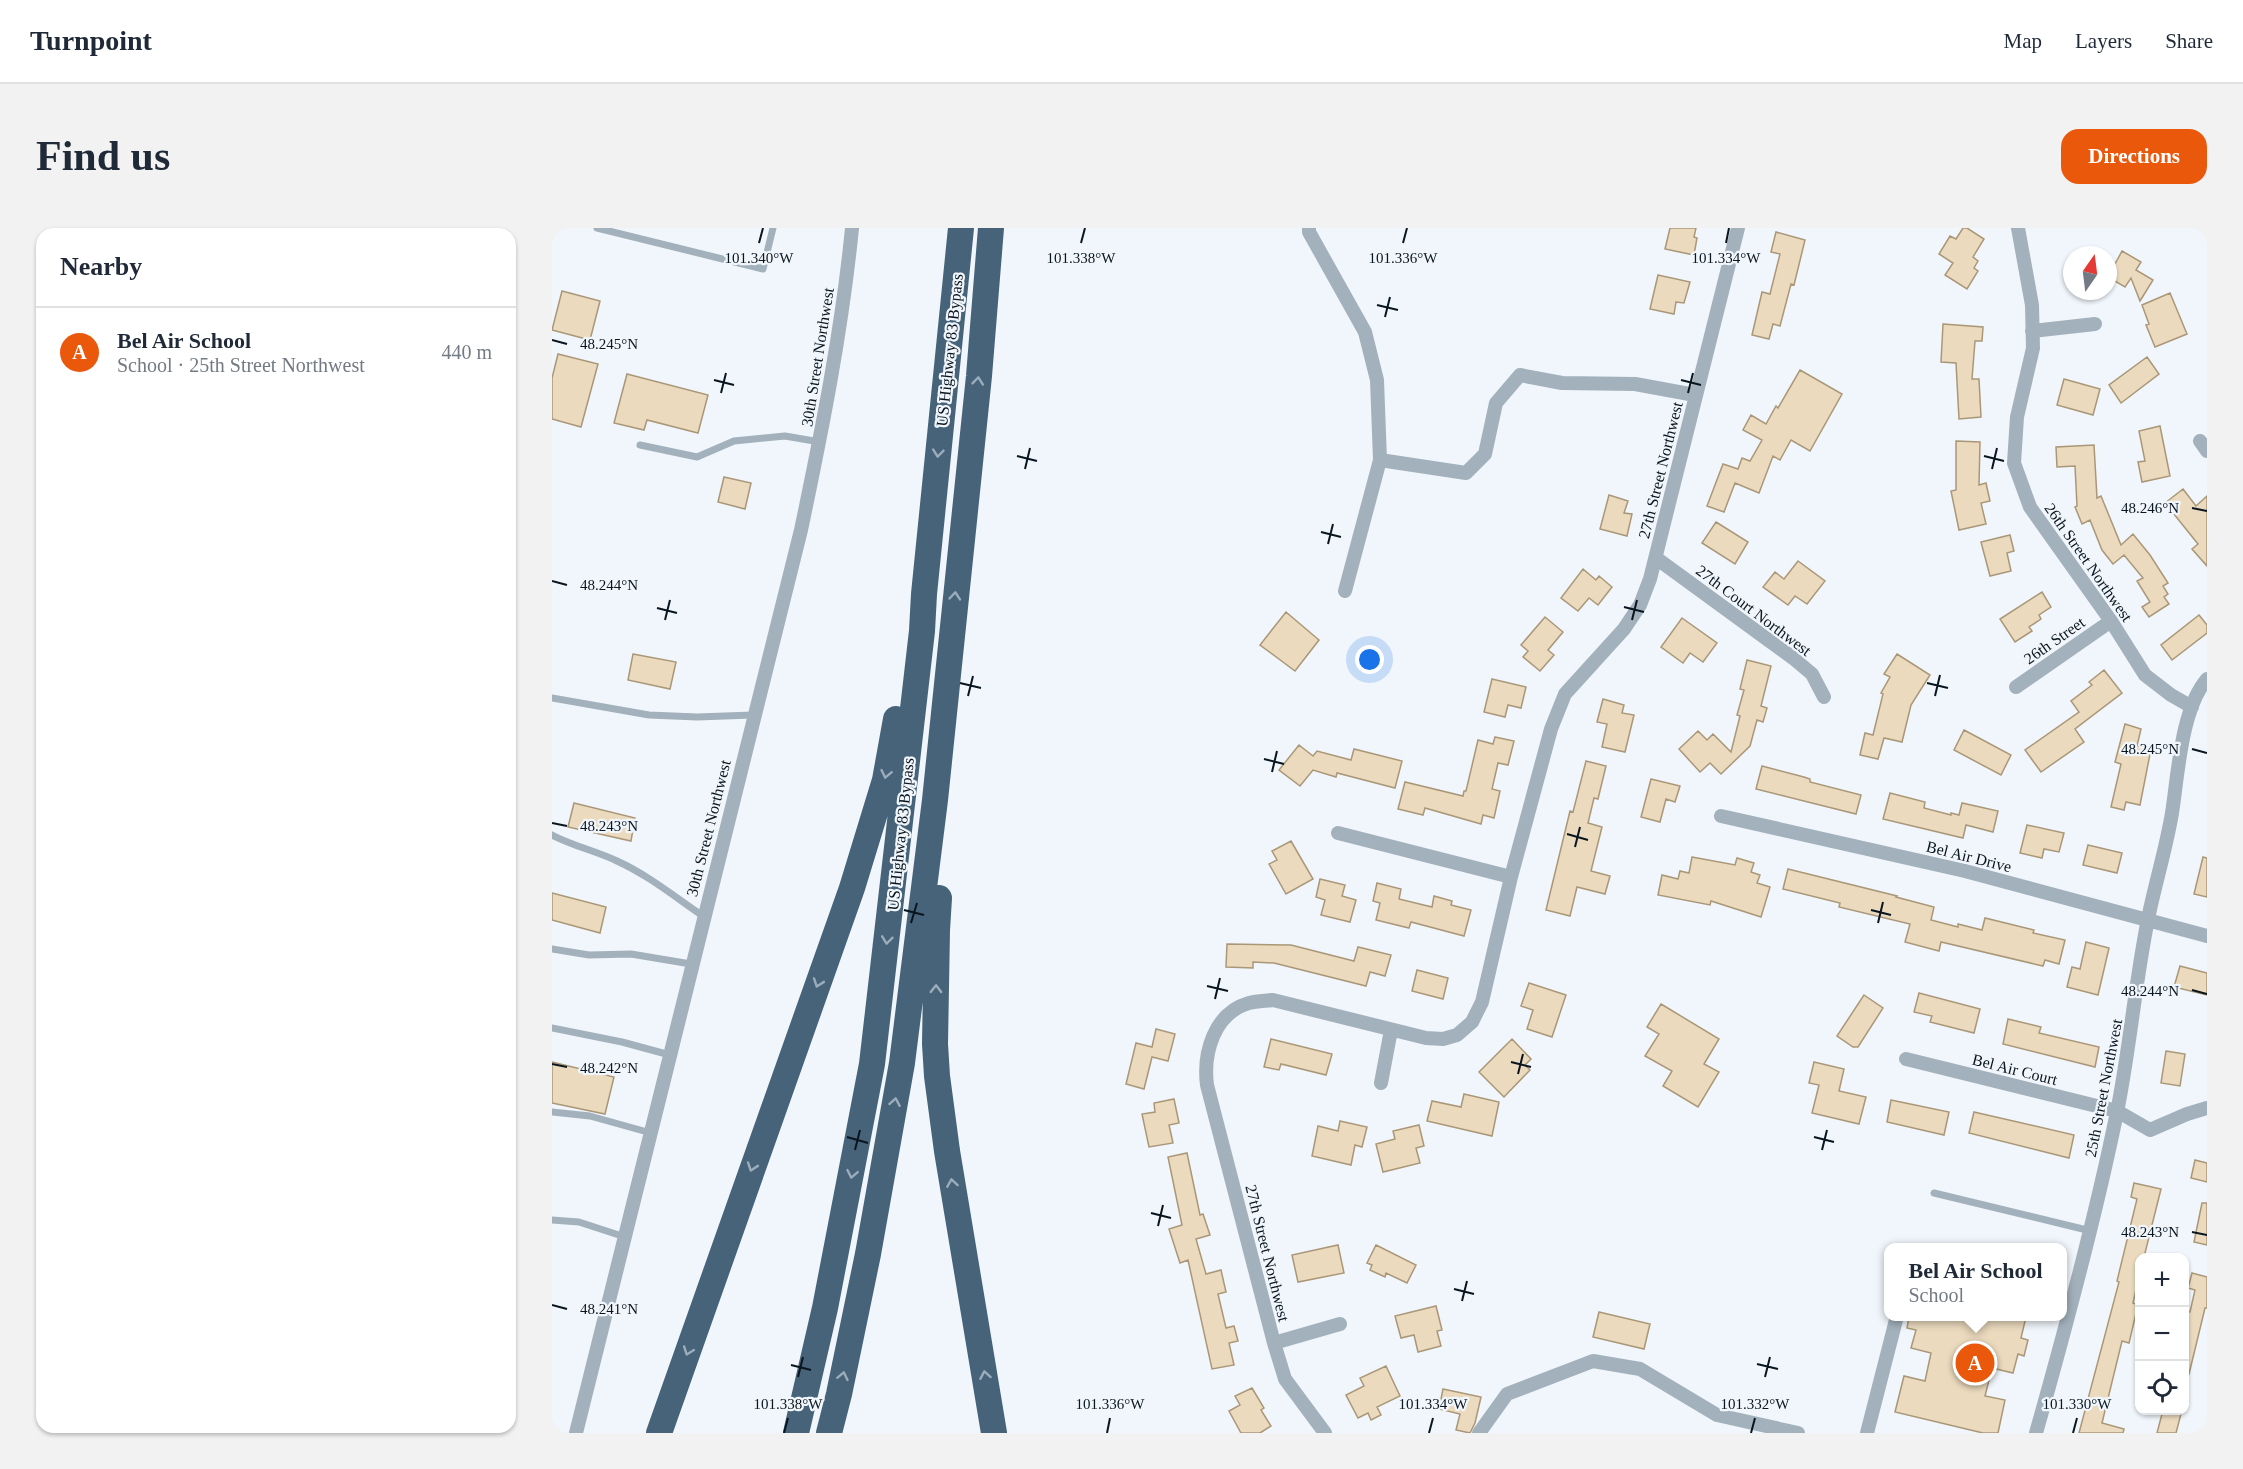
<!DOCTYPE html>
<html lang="en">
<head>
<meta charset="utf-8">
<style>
  :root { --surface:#fff; --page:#f2f2f3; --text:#1f2937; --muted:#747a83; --line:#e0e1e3; --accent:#ea580c }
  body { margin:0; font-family:"Times New Roman",serif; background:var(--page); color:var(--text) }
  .controls { position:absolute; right:18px; bottom:18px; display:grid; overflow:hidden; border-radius:12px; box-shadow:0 2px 4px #0004 }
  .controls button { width:54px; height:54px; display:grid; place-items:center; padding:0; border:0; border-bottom:2px solid var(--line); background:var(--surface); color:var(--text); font:30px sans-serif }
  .compass { position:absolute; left:1511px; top:18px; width:54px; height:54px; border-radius:50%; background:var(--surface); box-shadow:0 2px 4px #0004; rotate:14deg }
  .you { position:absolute; left:818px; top:432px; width:21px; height:21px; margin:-15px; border:4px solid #fff; border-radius:50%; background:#1a73e8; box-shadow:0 0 0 9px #1a73e833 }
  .badge { display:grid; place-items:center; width:39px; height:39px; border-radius:50%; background:var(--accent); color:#fff; font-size:20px; font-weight:700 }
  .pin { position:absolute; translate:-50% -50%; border:3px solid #fff; box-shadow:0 2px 6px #0006 }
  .popup { position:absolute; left:1332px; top:1015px; width:183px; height:78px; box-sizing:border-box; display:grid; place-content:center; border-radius:12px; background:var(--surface); filter:drop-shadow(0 2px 4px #0005); font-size:20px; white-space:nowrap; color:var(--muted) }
  .popup b { font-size:22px; color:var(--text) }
  .popup::after { content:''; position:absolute; left:50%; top:100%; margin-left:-12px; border:12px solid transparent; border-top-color:var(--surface) }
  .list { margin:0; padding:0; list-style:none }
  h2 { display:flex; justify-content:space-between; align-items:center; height:78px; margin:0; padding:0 24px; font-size:26px }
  h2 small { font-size:20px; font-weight:400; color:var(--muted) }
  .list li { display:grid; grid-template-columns:39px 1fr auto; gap:18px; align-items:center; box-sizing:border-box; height:90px; padding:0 24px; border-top:2px solid var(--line) }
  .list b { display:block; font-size:22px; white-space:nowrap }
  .list p { margin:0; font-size:20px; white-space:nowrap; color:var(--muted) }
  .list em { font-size:20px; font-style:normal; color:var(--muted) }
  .icon { flex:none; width:33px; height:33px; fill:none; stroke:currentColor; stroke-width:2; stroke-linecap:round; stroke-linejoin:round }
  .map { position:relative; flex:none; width:1655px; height:1205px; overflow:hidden; border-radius:18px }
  header { display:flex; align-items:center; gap:36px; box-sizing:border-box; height:84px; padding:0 30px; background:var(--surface); border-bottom:2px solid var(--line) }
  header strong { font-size:28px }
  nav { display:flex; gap:33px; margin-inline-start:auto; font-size:21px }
  .intro { display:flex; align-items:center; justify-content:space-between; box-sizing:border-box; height:144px; padding:0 36px }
  h1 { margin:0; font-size:42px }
  .button { padding:15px 27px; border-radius:18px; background:var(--accent); color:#fff; font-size:21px; font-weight:700 }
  main { display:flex; gap:36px; padding:0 36px }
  aside { flex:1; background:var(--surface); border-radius:18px; box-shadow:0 2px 4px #0004 }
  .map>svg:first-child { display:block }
  .building { fill:#ebdabe; stroke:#aa9778; stroke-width:1.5 }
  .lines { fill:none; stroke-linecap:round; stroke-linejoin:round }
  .lane { stroke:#a3b1bc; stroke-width:7 }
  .street { stroke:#a3b1bc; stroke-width:14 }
  .highway { stroke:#466379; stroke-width:26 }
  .oneway { stroke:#9bacba }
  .ticks { fill:none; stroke:#0a161f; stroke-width:2 }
  .labels { text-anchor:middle; stroke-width:4.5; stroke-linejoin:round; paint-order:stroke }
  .street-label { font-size:16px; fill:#0a161f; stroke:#f0f6fb }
  .ticks-label { font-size:15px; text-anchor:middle; fill:#0a161f; stroke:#f0f6fb; stroke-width:4.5; stroke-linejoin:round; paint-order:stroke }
</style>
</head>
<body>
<header>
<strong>Turnpoint</strong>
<nav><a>Map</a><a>Layers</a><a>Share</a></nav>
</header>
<div class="intro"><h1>Find us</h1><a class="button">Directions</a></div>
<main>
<aside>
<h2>Nearby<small></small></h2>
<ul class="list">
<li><span class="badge">A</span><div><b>Bel Air School</b><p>School · 25th Street Northwest</p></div><em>440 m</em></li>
</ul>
</aside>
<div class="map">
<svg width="1655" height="1205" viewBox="0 0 1655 1205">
  <rect width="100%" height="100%" fill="#f0f6fb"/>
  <!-- building -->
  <path class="building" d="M1118,0H1144L1142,9L1145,10L1142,27L1113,21Z
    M1411,0H1415L1432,11L1421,29L1426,33L1422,40L1426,43L1415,61L1393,47L1401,35L1387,26L1398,8L1404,11Z
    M1224,4L1253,12L1242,57L1239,56L1228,98L1221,96L1217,111L1200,107L1210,64L1218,66L1228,26L1219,24Z
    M1570,23L1589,34L1584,42L1601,52L1588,73L1579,50L1573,59L1556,49Z
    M1106,47L1138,54L1132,75L1124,74L1122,86L1098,81Z
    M10,63L48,73L38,112L0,102Z
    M1618,65L1635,106L1603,119L1594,97L1597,96L1590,77Z
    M1391,96L1431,99L1430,113H1423L1420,151H1427L1429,189L1407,191L1404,135L1389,134Z
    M6,126L46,136L29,199L0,191V150Z
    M1595,129L1607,146L1569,175L1557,157Z
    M1248,142L1290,166L1258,223L1239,212L1228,232L1221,228L1207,265L1183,255L1172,284L1155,278L1171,236L1186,241L1190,230L1198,233L1210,212L1191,202L1199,187L1214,196L1224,178L1226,180Z
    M75,146L156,167L146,205L95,192L92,202L62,195Z
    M1512,151L1548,161L1541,187L1505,177Z
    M1608,198L1618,248L1590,254L1586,234L1593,233L1587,203Z
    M1404,213L1428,214L1427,257L1434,255L1438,273L1429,275L1434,296L1407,302L1399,263L1404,262Z
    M1542,217L1545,270L1549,268L1569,317L1581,306L1598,327L1616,355L1611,358L1616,366L1612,369L1617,376L1597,389L1590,379L1598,374L1585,353L1591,350L1572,327L1561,336L1550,322L1538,292L1530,296L1523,279L1525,278L1523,238L1505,239L1504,219Z
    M172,249L199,255L193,281L166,274Z
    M1631,261L1644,278L1655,268V338L1640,321L1646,316L1613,275Z
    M1057,267L1076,273L1072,285L1080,286L1075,308L1048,301Z
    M1164,294L1196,314L1183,336L1150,315Z
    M1458,307L1462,323L1455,325L1459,343L1438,348L1429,314Z
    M1246,333L1273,353L1255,376L1243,368L1236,377L1211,359L1223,344L1232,351Z
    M1031,341L1044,352L1047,348L1060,359L1046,377L1037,370L1026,383L1009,370Z
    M1490,364L1499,379L1487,387L1489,391L1477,399L1480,403L1463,414L1448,391Z
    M734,384L767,412L743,443L708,417Z
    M1647,387L1655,397V405L1620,432L1609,417Z
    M993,389L1011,404L996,422L1002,427L988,443L971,429L976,423L969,417Z
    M1130,390L1165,415L1151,434L1138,425L1131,435L1109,419Z
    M81,426L124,434L118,461L76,452Z
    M1345,426L1378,447L1359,477L1350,514L1332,510L1326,531L1308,527L1313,505L1321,507L1331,466L1329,465L1338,449L1332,446Z
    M1195,432L1219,438L1209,478L1215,480L1211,494L1205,492L1198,518L1169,546L1158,535L1148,544L1127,521L1146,503L1155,512L1161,506L1179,524L1188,488L1185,487L1192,462L1188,461Z
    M1552,442L1570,465L1523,501L1532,514L1489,544L1473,522L1527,484L1519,473L1540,457L1537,454Z
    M940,451L974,459L969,480L956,477L953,489L932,484Z
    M1051,471L1072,477L1070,485L1082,487L1073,524L1050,519L1055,496L1045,494Z
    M1573,496L1589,501L1585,518L1599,521L1588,577L1574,574L1572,582L1559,579L1569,536L1563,534Z
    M1412,502L1459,527L1449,547L1402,522Z
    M943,509L962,513L956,537L946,535L940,561L948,563L942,590L931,587L929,596L873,580L871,587L846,581L853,554L911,568L912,563H914L926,512L941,516Z
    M747,517L761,528L765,523L799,532L802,521L850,533L843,560L785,545L784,549L761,542L748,558L727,542Z
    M1034,533L1054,538L1046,571L1042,570L1036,595L1050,599L1039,643L1058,648L1053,666L1025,659L1018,688L994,682L1018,583L1021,584Z
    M1210,538L1252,549L1258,551V554L1309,567L1304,586L1204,561Z
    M1099,551L1128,558L1123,574L1114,571L1108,594L1089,589Z
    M1338,565L1373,574L1372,580L1399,587V585L1407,587L1410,575L1446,583L1441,604L1414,597L1411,610L1331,591Z
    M22,575L83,590L79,613L16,599Z
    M1475,597L1512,605L1507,624L1492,621L1490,630L1468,625Z
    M739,613L761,651L734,666L717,636L725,632L720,623Z
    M1536,617L1570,625L1565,645L1531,637Z
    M1140,629L1183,637L1185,630L1202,635L1199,644L1208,647L1205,655L1218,659L1209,689L1159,673L1158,677L1106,667L1110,647L1126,651L1128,643L1137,645Z
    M1651,629L1655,630V669L1642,666Z
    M1236,641L1345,668L1344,669L1382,679L1379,692L1406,699V696L1430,702L1433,690L1482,702L1481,705L1513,712L1507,736L1493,732L1491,738L1389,714L1387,723L1353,714L1358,696L1287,679L1288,675L1231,661Z
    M768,651L793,657L790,668L804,672L798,694L769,687L773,672L764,669Z
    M825,655L849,661L847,671L880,679L882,668L900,673L899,677L919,682L912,708L859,694L857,700L824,692L828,675L821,673Z
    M0,665L54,679L48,705L0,692Z
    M1534,714L1557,720L1546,767L1515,759L1520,739L1528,741Z
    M675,716L739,717L802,733L806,719L839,727L833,748L818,744L814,758L722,735L701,734V740L674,739Z
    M1628,738L1655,745V767L1622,759Z
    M865,742L896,750L891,771L860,763Z
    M977,755L1014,767L1000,809L975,801L981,782L969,778Z
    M1367,765L1428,781L1422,805L1378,794L1380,788L1362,784Z
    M1312,767L1331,780L1306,819H1301L1285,808Z
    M1109,776L1167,811L1152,836L1167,844L1146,879L1111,858L1120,843L1093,828L1107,806L1095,799Z
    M1456,791L1489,799L1487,805L1547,819L1543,839L1451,816Z
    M604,801L623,806L616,833L600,829L592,861L574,856L584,815L600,819Z
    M719,811L780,826L774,847L729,836L727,842L712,839Z
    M960,811L979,831L973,837L978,842L952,869L927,844Z
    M1614,823L1633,826L1628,858L1609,855Z
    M0,834L62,849L53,886L0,875Z
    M1262,834L1292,841L1287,863L1314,869L1307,896L1260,885L1267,857L1257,855Z
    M912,866L947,874L940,908L875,893L880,873L909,879Z
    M622,871L627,895L617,897L621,915L597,919L590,886L603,884L602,875Z
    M1339,872L1397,884L1392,907L1335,894Z
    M1422,884L1522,907L1517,930L1417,905Z
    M788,893L815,899L810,919L803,917L799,937L760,928L766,898L786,903Z
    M867,897L872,918L864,920L868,935L831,944L824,916L843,911L841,903Z
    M635,925L648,987L651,986L658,1007L644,1011L654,1046L669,1042L674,1064L666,1066L674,1100L682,1098L686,1113L677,1115L682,1137L660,1141L636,1032L628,1035L617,1001L630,997L616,929Z
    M1643,932L1655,935V954L1639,950Z
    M1582,955L1609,961L1592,1029H1587V1049L1581,1075L1586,1077L1577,1115L1570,1113L1550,1195L1572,1201L1571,1205H1527L1567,1054L1565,1053L1585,971L1579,969Z
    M1650,975H1655V1017L1642,1014Z
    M786,1017L792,1045L746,1054L740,1027Z
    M824,1017L864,1037L855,1055L834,1045L833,1049L818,1042L820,1037L815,1035Z
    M1640,1045L1655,1049V1080H1653L1637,1146L1632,1145V1083L1638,1084L1643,1062L1636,1060Z
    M884,1078L890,1102L885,1103L889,1118L866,1124L862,1107L849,1110L843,1088Z
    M1047,1084L1098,1096L1092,1121L1041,1109Z
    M1357,1089H1474L1469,1110L1476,1112L1472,1128L1466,1126L1461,1145L1440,1140L1433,1168L1453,1172L1446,1205H1431L1343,1184L1352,1148L1373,1153L1379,1125L1359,1120L1364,1102L1355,1100Z
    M834,1138L848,1168L825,1179L829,1187L819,1192L816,1185L806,1190L794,1167L812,1158L808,1150Z
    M700,1160L712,1180L709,1182L719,1198L708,1205H689L677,1183L688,1177L683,1168Z
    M891,1161L929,1169L923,1195L918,1205L904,1202L908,1186L887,1181Z
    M1611,1182H1630L1624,1205H1605Z"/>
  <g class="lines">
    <!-- lane -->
    <path class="lane" d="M45,0L211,41L221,0
      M88,217L145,229L182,213L233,208L268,214
      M0,470L97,487L145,489L201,487
      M0,607C21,618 44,623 65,633C96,647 123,669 151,688
      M0,721L37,727L79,726L139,736
      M0,800L70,814L118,827
      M0,884L38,888L99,905
      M1382,965L1539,1003
      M0,992L27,994L73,1009"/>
    <!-- street -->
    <path class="street" d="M757,0V4L813,104L825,152L828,232
      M1466,0L1480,77L1481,120L1465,189L1462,235L1478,279L1559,393L1593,447L1619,467L1640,479
      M1480,103L1543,96
      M1648,213L1655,223
      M1104,330L1241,430L1260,446L1272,469
      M793,363L828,232L914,245L933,226L944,175L968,147L1010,155L1083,156L1143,167
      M1464,459L1559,393
      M1169,588L1413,643L1655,708
      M786,605L959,649
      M1354,831L1565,883L1598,902L1635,886L1655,880
      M829,855L839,802
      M722,1115L788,1096
      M24,1205L249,302C270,202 290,102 300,0
      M773,1205L733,1151L722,1115L655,857C651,825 662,785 697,775C705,773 714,773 721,772L874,810L891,811L905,807L920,794L930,774L959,649L999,501L1013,466L1072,401L1088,377L1098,351L1186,0
      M927,1205L955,1166L1041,1133L1088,1141L1165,1187L1246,1205
      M1315,1205L1345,1088
      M1484,1205C1514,1099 1543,992 1565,884C1578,820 1583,755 1596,691C1603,656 1614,621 1620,585C1626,547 1629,481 1655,451"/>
    <!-- highway -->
    <path class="highway" d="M387,670L385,702L383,816L385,848L395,923L442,1205
      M107,1205L300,660L333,552L344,491
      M244,1205L273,1080L320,836L370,403L372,366L409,0
      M277,1205L287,1166L316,1026L350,835L383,572L427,148L439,0"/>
  </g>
  <!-- one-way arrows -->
  <defs><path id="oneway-chevron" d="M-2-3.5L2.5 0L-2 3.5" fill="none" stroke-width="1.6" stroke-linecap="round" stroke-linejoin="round" transform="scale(1.5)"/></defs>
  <g class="oneway">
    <use href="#oneway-chevron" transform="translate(426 153) rotate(-84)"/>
    <use href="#oneway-chevron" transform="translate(386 225) rotate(96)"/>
    <use href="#oneway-chevron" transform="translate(403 368) rotate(-85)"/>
    <use href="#oneway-chevron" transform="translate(334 546) rotate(102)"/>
    <use href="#oneway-chevron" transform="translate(335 712) rotate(97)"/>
    <use href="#oneway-chevron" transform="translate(266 755) rotate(109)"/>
    <use href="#oneway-chevron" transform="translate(384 761) rotate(-89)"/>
    <use href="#oneway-chevron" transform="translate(343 874) rotate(-80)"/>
    <use href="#oneway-chevron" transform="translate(200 939) rotate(109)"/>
    <use href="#oneway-chevron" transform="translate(300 946) rotate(101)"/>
    <use href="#oneway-chevron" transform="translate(400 955) rotate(-99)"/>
    <use href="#oneway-chevron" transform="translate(136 1123) rotate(110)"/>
    <use href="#oneway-chevron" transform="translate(433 1147) rotate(-100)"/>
    <use href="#oneway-chevron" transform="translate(291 1148) rotate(-78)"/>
  </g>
  <!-- ticks -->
  <path class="ticks" d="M207,15L211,0M529,15L533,0M851,15L855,0M1174,15L1177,0M825,77L846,82M833,89L838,69M0,112L15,116M162,152L182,157M1129,152L1149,157M169,165L174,145M1136,165L1141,145M465,228L485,233M1432,228L1452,233M473,241L478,220M1440,241L1445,220M1640,280L1655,283M769,304L789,309M776,316L781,296M0,353L15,357M1072,379L1092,384M105,380L125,385M113,392L118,372M1080,392L1085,372M408,455L429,460M1375,455L1396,460M416,468L421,448M1383,468L1388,447M1640,521L1655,525M712,531L732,536M720,544L725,523M0,595L15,598M1015,606L1036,612M1023,619L1028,599M352,682L372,687M1319,682L1339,687M359,695L365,675M1326,695L1331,674M655,758L676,763M1640,762L1655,766M663,771L668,750M959,834L979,839M0,836L15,839M966,846L971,826M295,909L316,915M1262,909L1282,914M303,922L308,902M1270,922L1275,902M599,985L619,990M606,998L611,977M1640,1004L1655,1007M902,1061L922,1066M910,1073L915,1053M0,1077L15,1081M1205,1136L1226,1141M239,1137L259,1142M246,1149L251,1129M1213,1149L1218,1129M232,1205L236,1190M555,1205L558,1190M877,1205L881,1190M1199,1205L1203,1190M1521,1205L1525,1190"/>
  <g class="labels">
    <!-- street labels -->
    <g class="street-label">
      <text transform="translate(397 122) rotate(-84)" y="6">US Highway 83 Bypass</text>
      <text transform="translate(265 129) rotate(-81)" y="6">30th Street Northwest</text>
      <text transform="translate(1108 242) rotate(-76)" y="6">27th Street Northwest</text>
      <text transform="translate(1537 334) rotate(55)" y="6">26th Street Northwest</text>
      <text transform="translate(1202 382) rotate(37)" y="6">27th Court Northwest</text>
      <text transform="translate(1502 412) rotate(-35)" y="6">26th Street</text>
      <text transform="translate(156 600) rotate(-76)" y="6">30th Street Northwest</text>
      <text transform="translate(348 606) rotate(-84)" y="6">US Highway 83 Bypass</text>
      <text transform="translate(1417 628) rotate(14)" y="6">Bel Air Drive</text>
      <text transform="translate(1463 841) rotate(14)" y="6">Bel Air Court</text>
      <text transform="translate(1551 860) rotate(-79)" y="6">25th Street Northwest</text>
      <text transform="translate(716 1025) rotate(76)" y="6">27th Street Northwest</text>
    </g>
  </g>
  <g class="ticks-label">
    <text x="207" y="35">101.340°W</text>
    <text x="529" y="35">101.338°W</text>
    <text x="851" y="35">101.336°W</text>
    <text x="1174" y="35">101.334°W</text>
    <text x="57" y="121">48.245°N</text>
    <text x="1598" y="285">48.246°N</text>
    <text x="57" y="362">48.244°N</text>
    <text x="1598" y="526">48.245°N</text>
    <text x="57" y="603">48.243°N</text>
    <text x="1598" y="768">48.244°N</text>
    <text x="57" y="845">48.242°N</text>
    <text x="1598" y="1009">48.243°N</text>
    <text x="57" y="1086">48.241°N</text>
    <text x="236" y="1181">101.338°W</text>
    <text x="558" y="1181">101.336°W</text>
    <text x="881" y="1181">101.334°W</text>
    <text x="1203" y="1181">101.332°W</text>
    <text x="1525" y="1181">101.330°W</text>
  </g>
</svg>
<div class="controls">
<button>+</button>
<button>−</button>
<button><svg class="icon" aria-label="locate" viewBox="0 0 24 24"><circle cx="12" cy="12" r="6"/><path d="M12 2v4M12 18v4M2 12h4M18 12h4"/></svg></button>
</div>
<svg class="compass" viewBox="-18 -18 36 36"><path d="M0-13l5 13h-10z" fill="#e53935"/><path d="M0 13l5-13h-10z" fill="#747a83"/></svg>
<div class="you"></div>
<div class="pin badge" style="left:1423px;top:1135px">A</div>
<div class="popup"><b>Bel Air School</b>School</div>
</div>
</main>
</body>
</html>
